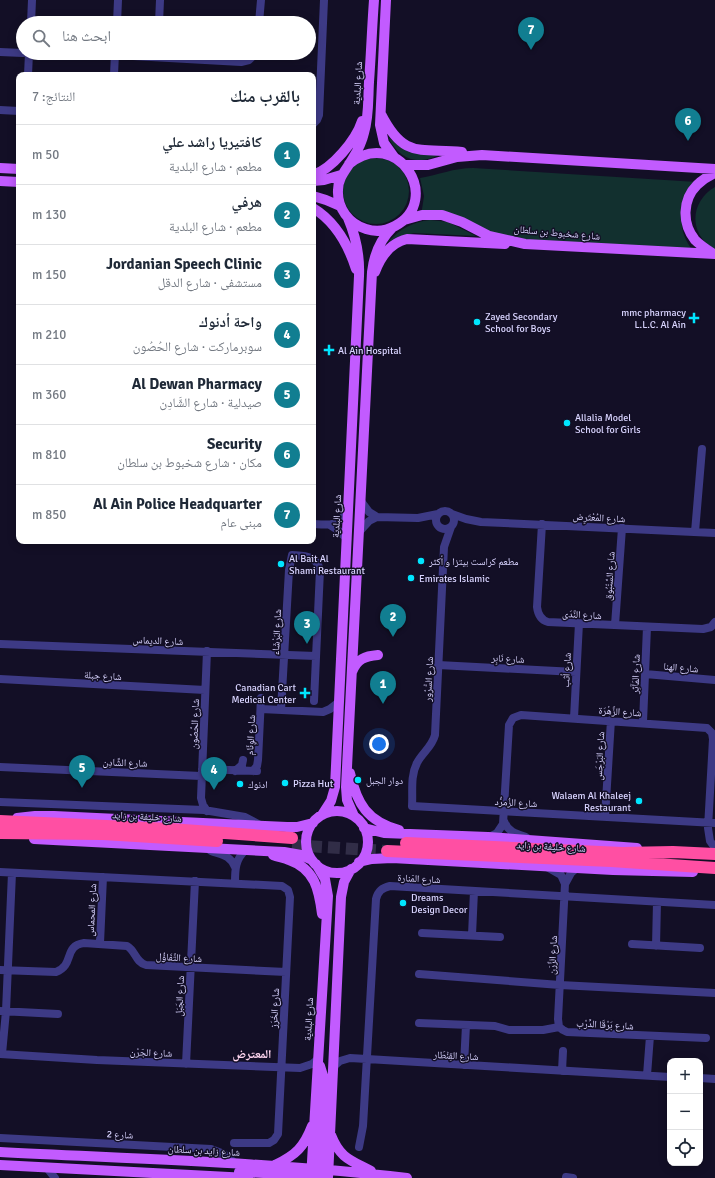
<!DOCTYPE html>
<html lang="ar">
<head>
<meta charset="utf-8">
<style>
  :root { --surface:#fff; --page:#f6f6f7; --text:#1f2937; --muted:#747a83; --line:#e0e1e3; --accent:#117e91 }
  body { margin:0; font-family:Signika,"Noto Naskh Arabic",sans-serif; background:var(--page); color:var(--text); direction:rtl }
  .controls { position:absolute; right:12px; bottom:12px; display:grid; overflow:hidden; border-radius:8px; box-shadow:0 2px 10px #0003 }
  .controls button { width:36px; height:36px; display:grid; place-items:center; padding:0; border:0; border-bottom:1px solid var(--line); background:var(--surface); color:var(--text); font:20px sans-serif }
  .you { position:absolute; left:379px; top:744px; width:14px; height:14px; margin:-10px; border:3px solid #fff; border-radius:50%; background:#1a73e8; box-shadow:0 0 0 6px #1a73e833 }
  .badge { display:grid; place-items:center; width:26px; height:26px; border-radius:50%; background:var(--accent); color:#fff; font-size:13px; font-weight:700 }
  .pin { position:absolute; translate:-50% -33px; filter:drop-shadow(0 1px 2px #0008) }
  .pin::after { content:''; position:absolute; top:21px; width:14px; height:12px; background:inherit; clip-path:polygon(0 0,100% 0,50% 100%) }
  .list { margin:0; padding:0; list-style:none }
  h2 { display:flex; justify-content:space-between; align-items:center; height:52px; margin:0; padding:0 16px; font-size:17px }
  h2 small { font-size:13px; font-weight:400; color:var(--muted) }
  .list li { display:grid; grid-template-columns:26px 1fr auto; gap:12px; align-items:center; box-sizing:border-box; height:60px; padding:0 16px; border-top:1px solid var(--line) }
  .list b { display:block; font-size:15px; white-space:nowrap }
  .list p { margin:0; font-size:13px; white-space:nowrap; color:var(--muted) }
  .list em { font-size:13px; font-style:normal; color:var(--muted) }
  .icon { flex:none; width:22px; height:22px; fill:none; stroke:currentColor; stroke-width:2; stroke-linecap:round; stroke-linejoin:round }
  .map { position:relative; flex:none; width:715px; height:1178px; overflow:hidden; direction:ltr }
  .search { position:absolute; background:var(--surface); box-shadow:0 2px 10px #0003; left:16px; top:16px; width:300px; height:44px; display:flex; align-items:center; gap:10px; box-sizing:border-box; padding:0 14px; border-radius:22px; color:var(--muted); font-size:15px }
  .panel { position:absolute; background:var(--surface); box-shadow:0 2px 10px #0003; left:16px; top:72px; width:300px; height:472px; border-radius:8px; direction:rtl }
  .map>svg:first-child { display:block }
  .green { fill:#12302f }
  .lines { fill:none; stroke-linecap:round; stroke-linejoin:round }
  .highway-tunnel { stroke:#312d47; stroke-width:12; stroke-dasharray:12 6; stroke-linecap:butt }
  .minor { stroke:#3d3a85; stroke-width:8 }
  .major { stroke:#c25bff; stroke-width:10 }
  .highway { stroke:#ff4fa3; stroke-width:12 }
  .poi-dot { fill:#00e5ff; stroke:#130f26; stroke-width:1.5 }
  .labels { text-anchor:middle; stroke-width:3; stroke-linejoin:round; paint-order:stroke }
  .street-label { font-size:10px; fill:#d9d4ff; stroke:#130f26 }
  .poi-label { font-size:10px; fill:#d9d4ff; stroke:#130f26; text-anchor:start }
  .quarter-label { font-size:12px; font-weight:bold; fill:#ffd6f0; stroke:#130f26 }
</style>
</head>
<body>
<div class="map">
<svg width="715" height="1178" viewBox="0 0 715 1178">
  <rect width="100%" height="100%" fill="#130f26"/>
  <!-- green -->
  <path class="green" d="M388,137L401,147L439,155C417,166 399,159 388,137Z
    M343 191a33 33 0 1 1 66 0a33 33 0 1 1-66 0Z
    M473,168L697,182C685,209 672,223 693,251L513,241L467,224L421,216L424,196L420,178C438,175 454,168 473,168Z
    M715,187V250C712,247 708,245 705,242C688,224 695,198 715,187Z
    M430,220L448,222L476,236L414,233L398,237L388,242C400,229 412,222 430,220Z"/>
  <g class="lines">
    <!-- highway-tunnel -->
    <path class="highway-tunnel" d="M292,845L387,851"/>
    <!-- minor -->
    <path class="minor" d="M31,23L32,0
      M117,23L118,0
      M159,23L160,0
      M259,23L261,0
      M0,52L23,53
      M115,55L241,62L249,60L256,53
      M28,75L29,53
      M114,75L115,53
      M0,110L19,111
      M313,124L317,120L319,115L324,0
      M360,500L369,512L377,517L418,518L438,514
      M436 520a9 9 0 1 1 18 0a9 9 0 1 1-18 0Z
      M452,514L466,519L481,522L715,533
      M313,524C330,525 337,527 348,511
      M542,524L537,607C538,615 541,620 548,622L703,629L711,627L715,622
      M330,525L338,530L347,539
      M451,527L444,547L435,735C432,747 422,753 417,763C410,776 413,793 412,806L715,823
      M359,532L369,521L377,517
      M695,532L702,449
      M615,625L622,528
      M0,644L316,656
      M207,651L201,798L203,805L207,811
      M438,665L576,672
      M645,674L715,680
      M0,679L205,690
      M261,709L323,712L330,709L339,702
      M281,710L289,570L292,555C304,556 316,555 320,570L314,701
      M574,718L579,623
      M643,722L647,627
      M0,767L201,776
      M202,769L257,771
      M235,771L242,765L243,760
      M253,771L257,766L258,760L261,698
      M0,802L204,810L245,817L262,826
      M605,817L611,720
      M504,821C508,832 516,834 526,837
      M489,837L497,833L503,824L509,725L513,718L521,715L707,728L712,733L713,739L708,828L710,841L715,848
      M211,851C222,855 230,855 235,867
      M547,867L561,875L565,884L558,1019L559,1027
      M0,872L282,886L288,890L290,897L278,1134L274,1140L269,1143H234
      M235,883C235,870 235,859 246,850
      M565,884L571,873L577,868
      M422,933L500,937
      M472,935L474,891
      M100,943L103,877
      M632,944L700,948
      M656,946L657,902
      M0,970L56,972C75,965 63,946 84,943L127,946C136,951 135,962 146,965L286,972
      M419,974L560,985L715,993
      M0,1011L58,1014
      M419,1023L495,1026L509,1030H543L559,1027
      M559,1027L563,1030L567,1032L706,1038
      M0,1054L97,1060L300,1068L312,1064L318,1059
      M2,1054L6,1011L12,873
      M186,1064L195,881
      M464,1065L466,1025
      M333,1067L340,1061L350,1058L670,1077
      M562,1071L563,1051
      M647,1075L650,1036
      M700,1078L715,1079
      M0,1138L211,1149L224,1154L235,1163
      M359,1147L363,1126L376,899C378,891 382,888 390,886L715,905
      M47,1168L55,1178
      M566,1177L573,1178"/>
    <!-- major -->
    <path class="major" d="M386,0L380,125L384,143L394,157
      M381,114C404,159 419,148 462,152
      M349,164C397,125 444,200 395,226C386,231 375,232 366,229C349,224 337,208 338,190C338,177 347,169 353,158C358,150 362,142 364,133C369,117 368,99 369,82C371,55 372,27 374,0
      M405,165H428L457,157L482,155L715,169
      M0,168L19,169
      M313,175C332,169 356,140 362,121
      M0,181L19,182
      M313,181L324,180L341,175
      M313,196L326,200L340,206
      M313,208C336,222 348,244 356,269
      M404,220L422,215H442L462,222L489,236L525,244L715,254
      M712,253C706,249 700,245 695,240C682,224 682,200 697,185C702,180 708,176 715,173
      M375,272C381,256 390,243 407,239L505,244
      M352,672C357,659 365,656 378,655
      M350,773C357,804 367,821 399,830
      M306 842a31 31 0 1 1 62 0a31 31 0 1 1-62 0Z
      M322,815L331,801L335,787L359,276C360,255 356,237 348,218
      M354,816L347,800L346,787L372,272C374,254 380,240 392,228
      M17,818L35,816H54L287,827H297L313,823
      M364,828L384,833L488,837L637,848
      M34,839L284,852L301,855L312,860
      M273,855C278,857 284,858 289,860C315,869 319,890 322,914
      M359,862L372,859L392,858L613,870L693,872
      M320,1066L324,1079L320,1168L322,1175
      M331,1135C340,1158 350,1160 371,1171
      M0,1152C136,1159 272,1162 407,1178
      M0,1165L248,1178
      M275,1165C296,1155 304,1147 312,1126
      M239,1172L312,1175L317,1173
      M311,1178L328,896L325,879L316,864
      M328,1178L341,897L344,882L351,869"/>
    <!-- highway -->
    <path class="highway" d="M0,821L170,829L292,838
      M0,833L103,834L217,841
      M406,843L622,853L673,852L715,854
      M387,851L611,861L715,868"/>
  </g>
  <!-- markers -->
  <g class="poi-dot">
    <path d="M692 312h4v4h4v4h-4v4h-4v-4h-4v-4h4z"/>
    <circle cx="477" cy="322" r="4"/>
    <path d="M327 344h4v4h4v4h-4v4h-4v-4h-4v-4h4z"/>
    <circle cx="567" cy="423" r="4"/>
    <circle cx="421" cy="561" r="4"/>
    <circle cx="281" cy="564" r="4"/>
    <circle cx="411" cy="578" r="4"/>
    <path d="M303 687h4v4h4v4h-4v4h-4v-4h-4v-4h4z"/>
    <circle cx="358" cy="780" r="4"/>
    <circle cx="285" cy="783" r="4"/>
    <circle cx="240" cy="784" r="4"/>
    <circle cx="639" cy="801" r="4"/>
    <circle cx="403" cy="903" r="4"/>
  </g>
  <g class="labels">
    <!-- street labels -->
    <g class="street-label">
      <text transform="translate(357 83) rotate(-87)" y="4">شارع البلدية</text>
      <text transform="translate(557 232) rotate(5)" y="4">شارع شخبوط بن سلطان</text>
      <text transform="translate(336 516) rotate(-87)" y="4">شارع البلدية</text>
      <text transform="translate(599 517) rotate(3)" y="4">شارع المُعْتَرِض</text>
      <text transform="translate(609 576) rotate(-86)" y="4">شارع السَّنْبُوق</text>
      <text transform="translate(582 614) rotate(3)" y="4">شارع النَّدَى</text>
      <text transform="translate(276 632) rotate(-87)" y="4">شارع البَرْشَاء</text>
      <text transform="translate(158 640) rotate(2)" y="4">شارع الديماس</text>
      <text transform="translate(508 658) rotate(3)" y="4">شارع نَابِر</text>
      <text transform="translate(681 667) rotate(5)" y="4">شارع الهنا</text>
      <text transform="translate(566 670) rotate(-87)" y="4">شارع أثب</text>
      <text transform="translate(635 674) rotate(-88)" y="4">شارع المَآثِر</text>
      <text transform="translate(103 675) rotate(3)" y="4">شارع جبلة</text>
      <text transform="translate(428 679) rotate(-87)" y="4">شارع السُّرُور</text>
      <text transform="translate(620 711) rotate(4)" y="4">شارع الزَّهْرَة</text>
      <text transform="translate(194 724) rotate(-88)" y="4">شارع الحُصُون</text>
      <text transform="translate(250 735) rotate(-87)" y="4">شارع الوِئَام</text>
      <text transform="translate(599 756) rotate(-87)" y="4">شارع البَرْجَس</text>
      <text transform="translate(125 762) rotate(2)" y="4">شارع الشَّادِن</text>
      <text transform="translate(516 802) rotate(3)" y="4">شارع الزُمرُّد</text>
      <text transform="translate(147 816) rotate(3)" y="4">شارع خليفة بن زايد</text>
      <text transform="translate(551 846) rotate(3)" y="4">شارع خليفة بن زايد</text>
      <text transform="translate(419 878) rotate(3)" y="4">شارع المَنارة</text>
      <text transform="translate(91 910) rotate(-87)" y="4">شارع المحماس</text>
      <text transform="translate(552 955) rotate(-87)" y="4">شارع الزِّرَن</text>
      <text transform="translate(179 957) rotate(3)" y="4">شارع التَّفَاؤُل</text>
      <text transform="translate(179 996) rotate(-87)" y="4">شارع الجَبَل</text>
      <text transform="translate(274 1008) rotate(-87)" y="4">شارع الخَرَز</text>
      <text transform="translate(308 1019) rotate(-87)" y="4">شارع البلدية</text>
      <text transform="translate(605 1024) rotate(3)" y="4">شارع بَرْقَا الدَّرْب</text>
      <text transform="translate(151 1052) rotate(2)" y="4">شارع الجَرْن</text>
      <text transform="translate(456 1055) rotate(3)" y="4">شارع القِنْطَار</text>
      <text transform="translate(120 1134) rotate(3)" y="4">شارع 2</text>
      <text transform="translate(204 1150) rotate(3)" y="4">شارع زايد بن سلطان</text>
    </g>
    <!-- poi labels -->
    <g class="poi-label">
      <text x="686" y="316" text-anchor="end">mmc pharmacy<tspan x="686" dy="12">L.L.C. Al Ain</tspan></text>
      <text x="485" y="320">Zayed Secondary<tspan x="485" dy="12">School for Boys</tspan></text>
      <text x="338" y="354">Al Ain Hospital</text>
      <text x="575" y="421">Allalia Model<tspan x="575" dy="12">School for Girls</tspan></text>
      <text x="289" y="562">Al Bait Al<tspan x="289" dy="12">Shami Restaurant</tspan></text>
      <text x="429" y="565">مطعم كراست بيتزا و أكثر</text>
      <text x="419" y="582">Emirates Islamic</text>
      <text x="296" y="691" text-anchor="end">Canadian Cart<tspan x="296" dy="12">Medical Center</tspan></text>
      <text x="366" y="784">دوار الجبل</text>
      <text x="293" y="787">Pizza Hut</text>
      <text x="248" y="788">ادنوك</text>
      <text x="631" y="799" text-anchor="end">Walaem Al Khaleej<tspan x="631" dy="12">Restaurant</tspan></text>
      <text x="411" y="901">Dreams<tspan x="411" dy="12">Design Decor</tspan></text>
    </g>
    <!-- quarter labels -->
    <g class="quarter-label">
      <text x="252" y="1058">المعترض</text>
    </g>
  </g>
</svg>
<div class="controls">
<button>+</button>
<button>−</button>
<button><svg class="icon" aria-label="locate" viewBox="0 0 24 24"><circle cx="12" cy="12" r="6"/><path d="M12 2v4M12 18v4M2 12h4M18 12h4"/></svg></button>
</div>
<div class="you"></div>
<div class="pin badge" style="left:383px;top:704px">1</div>
<div class="pin badge" style="left:393px;top:637px">2</div>
<div class="pin badge" style="left:307px;top:644px">3</div>
<div class="pin badge" style="left:214px;top:790px">4</div>
<div class="pin badge" style="left:82px;top:788px">5</div>
<div class="pin badge" style="left:688px;top:141px">6</div>
<div class="pin badge" style="left:531px;top:50px">7</div>
<div class="search"><svg class="icon" aria-label="search" viewBox="0 0 24 24"><circle cx="10" cy="10" r="6"/><path d="M15 15l6 6"/></svg>ابحث هنا</div>
<section class="panel">
<h2>بالقرب منك<small>النتائج: 7</small></h2>
<ul class="list">
<li><span class="badge">1</span><div><b>كافتيريا راشد علي</b><p>مطعم · شارع البلدية</p></div><em>50 m</em></li>
<li><span class="badge">2</span><div><b>هرفي</b><p>مطعم · شارع البلدية</p></div><em>130 m</em></li>
<li><span class="badge">3</span><div><b>Jordanian Speech Clinic</b><p>مستشفى · شارع الدقل</p></div><em>150 m</em></li>
<li><span class="badge">4</span><div><b>واحة أدنوك</b><p>سوبرماركت · شارع الحُصُون</p></div><em>210 m</em></li>
<li><span class="badge">5</span><div><b>Al Dewan Pharmacy</b><p>صيدلية · شارع الشَّادِن</p></div><em>360 m</em></li>
<li><span class="badge">6</span><div><b>Security</b><p>مكان · شارع شخبوط بن سلطان</p></div><em>810 m</em></li>
<li><span class="badge">7</span><div><b>Al Ain Police Headquarter</b><p>مبنى عام</p></div><em>850 m</em></li>
</ul>
</section>
</div>
</body>
</html>
